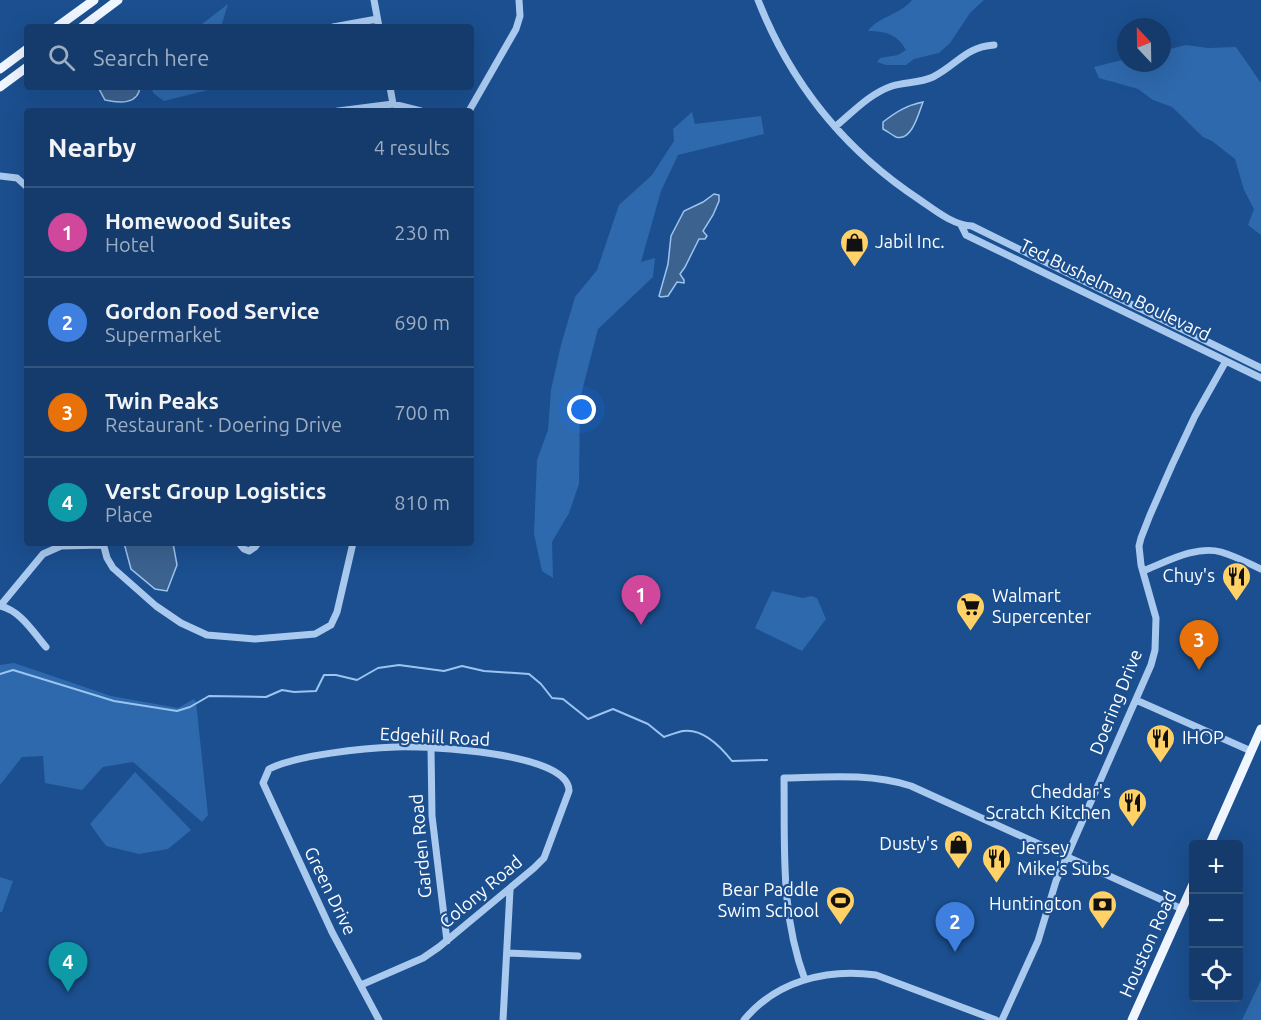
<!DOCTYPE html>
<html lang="en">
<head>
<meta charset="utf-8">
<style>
  :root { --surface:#143b6b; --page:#1d4271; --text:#f1f3f6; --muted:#9dadc1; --line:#33557e; --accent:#ffd166 }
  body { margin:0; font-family:Ubuntu,sans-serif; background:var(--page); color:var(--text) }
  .controls { position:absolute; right:18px; bottom:18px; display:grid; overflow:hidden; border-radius:6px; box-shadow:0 6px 24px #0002 }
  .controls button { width:54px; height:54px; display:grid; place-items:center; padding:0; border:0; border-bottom:2px solid var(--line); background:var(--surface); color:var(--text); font:30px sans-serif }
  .compass { position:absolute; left:1117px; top:18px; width:54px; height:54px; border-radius:50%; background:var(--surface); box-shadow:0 6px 24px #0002; rotate:338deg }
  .you { position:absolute; left:582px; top:410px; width:21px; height:21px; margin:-15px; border:4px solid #fff; border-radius:50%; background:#1a73e8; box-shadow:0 0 0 9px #1a73e833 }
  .badge { display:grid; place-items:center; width:39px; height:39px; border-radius:50%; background:var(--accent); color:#fff; font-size:20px; font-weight:700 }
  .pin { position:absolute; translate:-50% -50px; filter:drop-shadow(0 2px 3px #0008) }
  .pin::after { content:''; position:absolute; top:32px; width:21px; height:18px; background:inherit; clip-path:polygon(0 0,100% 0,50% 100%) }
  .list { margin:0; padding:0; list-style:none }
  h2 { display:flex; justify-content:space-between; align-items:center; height:78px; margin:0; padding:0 24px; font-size:26px }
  h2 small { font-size:20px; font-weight:400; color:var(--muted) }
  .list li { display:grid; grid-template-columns:39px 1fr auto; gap:18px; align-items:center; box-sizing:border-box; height:90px; padding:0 24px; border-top:2px solid var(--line) }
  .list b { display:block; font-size:22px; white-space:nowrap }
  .list p { margin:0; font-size:20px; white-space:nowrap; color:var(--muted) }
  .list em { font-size:20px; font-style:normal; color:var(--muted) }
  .icon { flex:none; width:33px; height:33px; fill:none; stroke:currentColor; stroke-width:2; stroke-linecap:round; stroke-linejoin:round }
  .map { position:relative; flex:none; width:1261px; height:1020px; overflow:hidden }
  .search { position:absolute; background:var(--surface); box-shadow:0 6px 24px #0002; left:24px; top:24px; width:450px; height:66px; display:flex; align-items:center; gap:15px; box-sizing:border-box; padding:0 21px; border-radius:6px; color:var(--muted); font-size:22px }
  .panel { position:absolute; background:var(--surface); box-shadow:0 6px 24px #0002; left:24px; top:108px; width:450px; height:438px; border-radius:6px }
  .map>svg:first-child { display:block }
  .green { fill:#2e69ad }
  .water { fill:#3c6290; stroke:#9cc4f0; stroke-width:1.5 }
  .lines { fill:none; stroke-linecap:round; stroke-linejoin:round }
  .stream { stroke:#9cc4f0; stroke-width:2 }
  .minor { stroke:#a9c9ee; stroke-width:7 }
  .major { stroke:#f0f6ff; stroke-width:9 }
  .labels { text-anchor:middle; stroke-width:4.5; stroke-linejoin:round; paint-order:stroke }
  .poi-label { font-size:18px; fill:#fff; stroke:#1b4f8f; text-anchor:end }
  .street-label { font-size:18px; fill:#fff; stroke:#1b4f8f }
</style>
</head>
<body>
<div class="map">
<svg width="1261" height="1020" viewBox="0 0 1261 1020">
  <rect width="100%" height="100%" fill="#1b4f8f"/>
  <!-- green -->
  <path class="green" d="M912,0H984L970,13L950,43L939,53L914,59L906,65H886L877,62L880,58L898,55L906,50C897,34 885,31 868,31C879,16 900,15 912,0Z
    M228,4L221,27H198Z
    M1186,45L1208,48L1236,47L1261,83V235L1248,225L1254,209L1244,190L1235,159L1212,141L1203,137L1172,107L1153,100L1138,89L1099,78L1094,67L1126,59V63H1162V51Z
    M152,87H220L164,101L153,93Z
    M692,112L695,124L761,116L764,134L678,155L661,191L641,262L655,258L653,277L598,329L580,399L579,484L569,513L552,542L553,578L542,571L534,534L537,460L548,430L551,390L561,345L575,297L597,270L619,205L652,175L674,141L673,129Z
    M772,591L803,598L811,596L817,598L826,619L802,651L755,628Z
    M14,663L111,696L178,708L194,699L196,702L208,815L202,822L133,762L103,767L82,790L45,783L43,756L22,757L0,785V665Z
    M135,772L191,830L168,849L139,854L106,846L90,824Z
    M0,877L13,881L2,912H0Z
    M1261,980V1020H1242Z"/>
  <!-- water -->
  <path class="water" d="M98,87H140C138,105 119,103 105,100Z
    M923,102C919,112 912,142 896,137C892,135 887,131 883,129V122C896,112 907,105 923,102Z
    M714,194L719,195V201L713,215L703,231L707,236L705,239H699L685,267L680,274L684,280V283L677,282L668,296L661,297L659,296L668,264L671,236L684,211L703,202Z
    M124,543H173L177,565L167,591L155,589L131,569Z"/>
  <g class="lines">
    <!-- stream -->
    <path class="stream" d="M0,674L13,670L114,701L177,711L190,707L209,696L266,697L282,690L294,692L316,691L324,675H336L357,680L378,668L399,665L444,671L462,666L484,671L529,674L541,684L552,698L563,699L588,719L613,709L648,724L664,737C670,735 677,732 683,731C703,728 721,747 732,761L767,760"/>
    <!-- minor -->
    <path class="minor" d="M374,0L379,27
      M758,0C791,84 844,150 920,200C936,211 953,225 972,226L1261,368
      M333,27L377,19
      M390,87L393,104
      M338,111L393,104L421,111
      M469,111L516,29L520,16L519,0
      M835,127C853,112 869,94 892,86C906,82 920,83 933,77C957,65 965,47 994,45
      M0,176L17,178L27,187
      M961,225L966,235L1261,378
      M103,543L107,558L113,568L156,606L181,623L207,635L255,639L315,634L331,625L337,612L353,543
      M239,543L244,549L249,551L255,547L258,543
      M1143,571C1166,562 1196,545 1221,552C1235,556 1248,563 1261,569
      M0,606L43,554L61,546L103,545
      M0,606C21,611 33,632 46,647
      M1136,700L1251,751
      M431,748L432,816L447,941
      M507,953L578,956
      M805,980C780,913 785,848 784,778C827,777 870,773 911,786L1182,909
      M361,985L423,958L439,947L534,868L544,858L569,791C570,752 425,746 396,747C365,748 296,755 269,769L263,783L332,932L379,1020
      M503,1020L510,890
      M744,1020C776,981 827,968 876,975L996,1020
      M1002,1020L1038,941L1056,881L1151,665L1155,650L1156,618L1141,565L1139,546L1141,538L1150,515L1172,465L1195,416L1226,361"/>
    <!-- major -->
    <path class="major" d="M57,27L94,0
      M82,27L118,0
      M0,69L27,49
      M0,87L27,67
      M1210,844L1261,729
      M1132,1020L1194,882"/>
  </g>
  <!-- icons -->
  <defs>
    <symbol id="shop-pin" viewBox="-11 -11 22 30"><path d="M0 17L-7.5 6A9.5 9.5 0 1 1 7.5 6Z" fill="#ffd166" stroke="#1b4f8f"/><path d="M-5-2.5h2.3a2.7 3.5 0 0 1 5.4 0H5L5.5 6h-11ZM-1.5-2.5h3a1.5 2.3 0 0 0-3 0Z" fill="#111"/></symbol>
    <symbol id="restaurant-pin" viewBox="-11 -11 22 30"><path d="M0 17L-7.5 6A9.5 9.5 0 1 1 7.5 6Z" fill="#ffd166" stroke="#1b4f8f"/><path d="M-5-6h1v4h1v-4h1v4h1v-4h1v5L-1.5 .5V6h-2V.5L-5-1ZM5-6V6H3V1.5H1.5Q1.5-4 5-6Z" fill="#111"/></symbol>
    <symbol id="supermarket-pin" viewBox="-11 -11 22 30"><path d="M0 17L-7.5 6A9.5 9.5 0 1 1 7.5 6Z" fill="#ffd166" stroke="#1b4f8f"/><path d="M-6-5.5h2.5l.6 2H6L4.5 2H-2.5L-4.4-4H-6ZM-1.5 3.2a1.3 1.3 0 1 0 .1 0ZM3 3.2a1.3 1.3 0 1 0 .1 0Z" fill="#111"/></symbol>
    <symbol id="stadium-pin" viewBox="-11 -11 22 30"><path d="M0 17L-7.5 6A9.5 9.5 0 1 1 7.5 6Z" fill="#ffd166" stroke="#1b4f8f"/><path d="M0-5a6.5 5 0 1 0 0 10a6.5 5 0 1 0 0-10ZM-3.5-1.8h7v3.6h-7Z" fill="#111"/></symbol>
    <symbol id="bank-pin" viewBox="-11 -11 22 30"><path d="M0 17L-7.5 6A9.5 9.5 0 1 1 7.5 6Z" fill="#ffd166" stroke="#1b4f8f"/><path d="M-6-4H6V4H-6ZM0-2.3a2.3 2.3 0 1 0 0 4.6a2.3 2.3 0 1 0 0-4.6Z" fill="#111"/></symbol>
  </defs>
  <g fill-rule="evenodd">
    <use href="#shop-pin" x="838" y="226" width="33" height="45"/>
    <use href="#restaurant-pin" x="1220" y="560" width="33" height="45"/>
    <use href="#supermarket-pin" x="954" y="590" width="33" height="45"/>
    <use href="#restaurant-pin" x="1144" y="722" width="33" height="45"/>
    <use href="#restaurant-pin" x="1116" y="786" width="33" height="45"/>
    <use href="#shop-pin" x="942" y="828" width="33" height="45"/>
    <use href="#restaurant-pin" x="980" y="842" width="33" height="45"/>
    <use href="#stadium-pin" x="824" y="884" width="33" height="45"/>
    <use href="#bank-pin" x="1086" y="888" width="33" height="45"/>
  </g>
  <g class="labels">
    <!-- poi labels -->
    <g class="poi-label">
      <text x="875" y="248" text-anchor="start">Jabil Inc.</text>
      <text x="1215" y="582">Chuy's</text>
      <text x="992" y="602" text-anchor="start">Walmart<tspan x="992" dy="21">Supercenter</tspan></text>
      <text x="1182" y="744" text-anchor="start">IHOP</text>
      <text x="1111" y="798">Cheddar's<tspan x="1111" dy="21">Scratch Kitchen</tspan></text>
      <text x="938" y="850">Dusty's</text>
      <text x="1017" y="854" text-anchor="start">Jersey<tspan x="1017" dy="21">Mike's Subs</tspan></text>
      <text x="819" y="896">Bear Paddle<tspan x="819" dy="21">Swim School</tspan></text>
      <text x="1082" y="910">Huntington</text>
    </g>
    <!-- street labels -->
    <g class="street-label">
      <text transform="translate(1115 290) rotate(26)" y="6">Ted Bushelman Boulevard</text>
      <text transform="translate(1116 702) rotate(-68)" y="6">Doering Drive</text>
      <text transform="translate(435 737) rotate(3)" y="6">Edgehill Road</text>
      <text transform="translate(421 846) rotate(-95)" y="6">Garden Road</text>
      <text transform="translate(330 891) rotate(64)" y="6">Green Drive</text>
      <text transform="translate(481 892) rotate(-40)" y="6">Colony Road</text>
      <text transform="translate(1148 944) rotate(-66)" y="6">Houston Road</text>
    </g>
  </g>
</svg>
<div class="controls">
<button>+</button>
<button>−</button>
<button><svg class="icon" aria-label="locate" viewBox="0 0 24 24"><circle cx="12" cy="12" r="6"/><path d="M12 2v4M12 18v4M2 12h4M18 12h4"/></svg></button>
</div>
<svg class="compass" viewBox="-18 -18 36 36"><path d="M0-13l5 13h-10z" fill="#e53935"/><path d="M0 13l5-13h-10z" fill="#9dadc1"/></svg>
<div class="you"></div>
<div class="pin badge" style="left:641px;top:625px;background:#d1479c">1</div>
<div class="pin badge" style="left:955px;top:952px;background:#3f7fe0">2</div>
<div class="pin badge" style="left:1199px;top:670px;background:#e8710a">3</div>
<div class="pin badge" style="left:68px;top:992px;background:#0f9aa8">4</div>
<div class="search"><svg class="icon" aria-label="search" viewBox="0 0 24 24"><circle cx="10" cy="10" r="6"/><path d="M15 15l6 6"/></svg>Search here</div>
<section class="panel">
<h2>Nearby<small>4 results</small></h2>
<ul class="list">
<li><span class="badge" style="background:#d1479c">1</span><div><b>Homewood Suites</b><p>Hotel</p></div><em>230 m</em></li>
<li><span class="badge" style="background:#3f7fe0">2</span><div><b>Gordon Food Service</b><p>Supermarket</p></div><em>690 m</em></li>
<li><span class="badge" style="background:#e8710a">3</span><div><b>Twin Peaks</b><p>Restaurant · Doering Drive</p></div><em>700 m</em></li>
<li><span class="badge" style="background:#0f9aa8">4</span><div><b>Verst Group Logistics</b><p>Place</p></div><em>810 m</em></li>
</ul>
</section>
</div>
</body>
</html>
